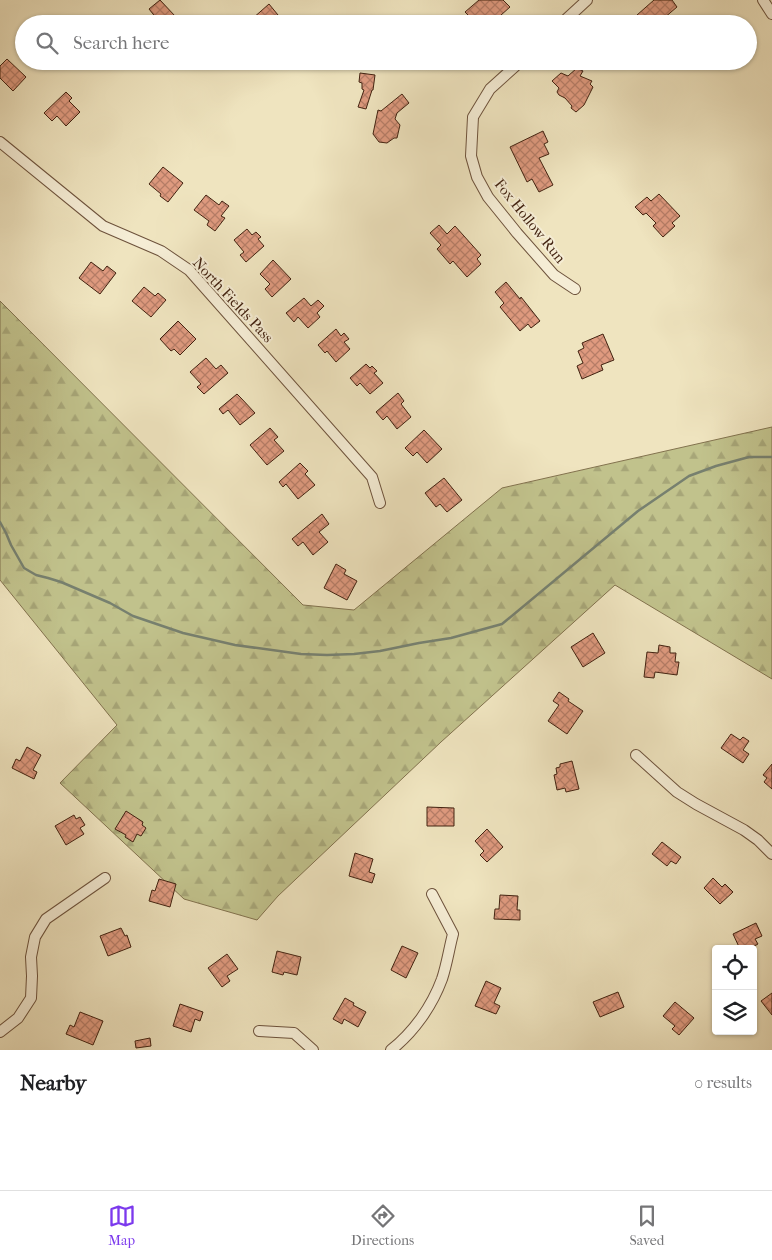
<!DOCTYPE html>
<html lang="en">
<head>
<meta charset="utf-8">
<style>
  :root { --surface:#fff; --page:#f6f6f6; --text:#202124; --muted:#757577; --line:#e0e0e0; --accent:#7c3aed }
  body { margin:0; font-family:"IM FELL French Canon",serif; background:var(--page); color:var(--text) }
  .controls { position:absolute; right:15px; bottom:15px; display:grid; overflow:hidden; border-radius:5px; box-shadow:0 1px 4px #0004 }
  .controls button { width:45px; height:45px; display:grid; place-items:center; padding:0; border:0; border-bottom:1px solid var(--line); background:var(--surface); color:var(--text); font:25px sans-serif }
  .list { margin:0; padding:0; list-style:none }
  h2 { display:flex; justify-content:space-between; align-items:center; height:65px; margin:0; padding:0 20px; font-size:21px }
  h2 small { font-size:16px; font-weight:400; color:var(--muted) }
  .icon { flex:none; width:28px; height:28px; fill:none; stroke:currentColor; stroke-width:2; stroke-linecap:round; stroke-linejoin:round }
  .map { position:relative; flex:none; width:772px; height:1050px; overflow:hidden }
  .search { position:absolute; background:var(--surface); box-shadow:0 1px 4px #0004; left:15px; right:15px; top:15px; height:55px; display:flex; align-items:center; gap:12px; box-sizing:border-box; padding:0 18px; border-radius:28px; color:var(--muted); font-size:19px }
  .sheet { height:140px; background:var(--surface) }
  nav { display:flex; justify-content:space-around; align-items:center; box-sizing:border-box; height:70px; border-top:1px solid var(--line); background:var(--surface); font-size:14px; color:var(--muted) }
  nav a { display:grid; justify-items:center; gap:2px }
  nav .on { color:var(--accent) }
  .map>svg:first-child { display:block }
  .forest { fill:url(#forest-firs); stroke:#82724e }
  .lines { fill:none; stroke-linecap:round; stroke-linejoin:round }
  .stream { stroke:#77806f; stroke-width:2.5 }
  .building { fill:url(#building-cross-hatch); stroke:#422210 }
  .minor-casing { stroke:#6d523c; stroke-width:12 }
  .minor { stroke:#f5edd5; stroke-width:10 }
  .labels { text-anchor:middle; stroke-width:4; stroke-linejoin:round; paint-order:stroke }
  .street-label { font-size:15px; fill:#422210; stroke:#f5edd5 }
</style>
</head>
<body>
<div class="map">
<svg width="772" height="1050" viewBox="0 0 772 1050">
  <defs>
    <pattern id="forest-firs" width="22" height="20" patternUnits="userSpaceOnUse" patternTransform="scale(1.25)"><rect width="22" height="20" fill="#c1c28c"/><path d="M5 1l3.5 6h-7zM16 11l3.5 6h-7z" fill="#a7a678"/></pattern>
    <pattern id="building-cross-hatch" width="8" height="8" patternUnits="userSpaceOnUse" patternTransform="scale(1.25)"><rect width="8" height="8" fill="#df9a7f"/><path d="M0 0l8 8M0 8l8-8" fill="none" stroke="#b67d67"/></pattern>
  </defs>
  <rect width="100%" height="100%" fill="#efe4bf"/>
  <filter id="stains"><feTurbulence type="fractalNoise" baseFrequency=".004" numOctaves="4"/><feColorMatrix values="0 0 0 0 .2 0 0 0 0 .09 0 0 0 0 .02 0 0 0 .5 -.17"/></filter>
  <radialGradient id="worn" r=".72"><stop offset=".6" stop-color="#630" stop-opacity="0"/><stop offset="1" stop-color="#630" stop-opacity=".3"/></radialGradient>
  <!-- forest -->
  <path class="forest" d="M0,301L303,605L354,610L502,488L772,427V679L615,585L441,742L278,896L257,920L184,899L60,783L117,725L0,580Z"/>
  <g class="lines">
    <!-- stream -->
    <path class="stream" d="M0,522L6,533L11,545L24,568L36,575L48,578L61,582L110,603L133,616L183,633L235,645L301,654L327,655L354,654L380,651L419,643L451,638L502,624L638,511L689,476L716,466L749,457H772"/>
  </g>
  <!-- building -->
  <path class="building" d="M160,0L175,16L166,24H161L149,9Z
    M479,0H503L510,7L491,24H464L471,18L465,12Z
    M654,0H672L677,7L657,24H644L637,15Z
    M269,4L278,15L268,24H256L252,19Z
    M7,59L26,77L13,91L0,78V66Z
    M577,68L583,71L580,76L592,81L590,84L593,87L584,105L576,112L571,108L572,106L565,98L559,95L557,92L559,88L552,81L561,73L568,76Z
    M360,73L375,75L373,90H372L366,109L358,107L364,90L362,89V83L359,82Z
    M66,92L72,98L69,101L80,112L66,126L57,116L52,121L44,113Z
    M402,94L409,103L397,113L395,119L400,125L397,138H394L387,143L379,142L373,134L378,110L381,111Z
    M543,131L548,142L544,144L549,154L539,158L553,185L539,192L532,179L527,182L510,147Z
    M163,167L183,183L168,202L160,196L161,194L149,184Z
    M659,194L680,216L672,223L675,226L663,237L653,226L656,223L646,213L643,215L635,207L647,197L651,201Z
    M206,195L219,205L222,201L229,206L221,216L225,218L215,231L207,225L209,221L194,210Z
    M439,225L447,234L455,226L481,255L477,259L481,264L467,277L453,261L450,264L437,249L441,245L430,233Z
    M247,229L252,235L256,232L261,237L258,239L264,246L246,262L240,255L244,252L234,240Z
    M273,260L291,279L272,297L265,289L270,284L260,274Z
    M91,262L103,271L107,266L116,273L100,294L79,278Z
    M506,282L520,299L521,297L540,321L531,328L528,324L520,331L500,307L504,303L495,292Z
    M144,287L155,296L158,293L166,300L151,317L132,301Z
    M304,298L311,306L318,300L324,306L317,313L320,317L308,328L298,317L294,322L286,313Z
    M178,321L196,339L180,355L174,349L171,351L160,339Z
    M336,329L341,336L344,333L349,339L344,342L350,349L336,362L327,351L325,353L318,345Z
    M603,334L614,360L601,365L603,370L582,379L577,366L583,363L578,351L584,348L582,343Z
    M206,358L216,369L221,365L228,373L204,394L197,387L201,384L190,372Z
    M366,364L370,368L372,366L377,371L374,373L383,383L370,394L360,383L357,386L350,378Z
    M398,393L404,401L401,404L411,417L397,429L387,416L383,420L376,412Z
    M237,394L241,398L255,413L240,425L228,410L223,414L219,409Z
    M270,428L278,437L274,440L284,451L267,465L250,445Z
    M424,430L442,449L427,463L417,452L413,456L405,448Z
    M300,463L308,471L305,474L315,485L298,499L286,484L283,487L279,482Z
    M444,478L462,500L447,512L440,504L436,507L425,493Z
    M322,514L329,524L319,532L328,542L313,555L303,542L298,546L292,539Z
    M336,564L346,570L344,574L357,581L347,600L324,588Z
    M593,633L605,653L583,667L571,647Z
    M659,645L670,647V653H676L675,662H679L677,675L655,672L654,678L644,677L647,652L658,653Z
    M559,692L569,699L568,701L583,711L567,734L548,721L559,705L553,701Z
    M731,734L740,740L743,737L749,741L743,750L749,754L743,763L721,748Z
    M27,747L41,755L33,770L37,772L34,779L12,768L16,759L20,761Z
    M572,761L579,789L566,792L565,788L557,790L554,775L557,774L556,768L560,767V764Z
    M772,764V789L764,782L767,778L763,775Z
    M427,807L454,808V826H427Z
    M126,811L143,822L142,825L146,828L141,836L137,834L133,842L125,837L126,835L115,829Z
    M74,815L76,819L80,817L85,825L80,828L84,834L66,845L55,826Z
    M487,829L503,847L487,862L480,855L484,851L475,841Z
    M662,842L681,857L676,864L671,861L667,866L652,854Z
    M355,853L373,859L369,872L375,874L372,883L349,876Z
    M713,878L722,887L725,884L733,892L720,904L704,888Z
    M159,879L176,884L170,907L149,901L152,890L155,891Z
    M500,895L518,896L517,910H520V920L494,919L495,909H499Z
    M756,923L762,936L755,939L758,944L749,949H740L733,934Z
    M121,928L125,936L127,935L131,947L108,956L100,936Z
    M402,946L418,953L406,978L391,970Z
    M277,951L301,957L297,975L284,972L283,975L272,972Z
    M227,954L238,969L227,976L230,981L222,987L208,968Z
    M486,981L501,988L494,1003L500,1006L496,1014L475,1006Z
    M618,992L624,1007L600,1017L593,1002Z
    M772,993V1015L761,1001Z
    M345,998L354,1003L353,1005L366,1012L358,1027L344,1019L342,1024L333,1019Z
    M675,1002L694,1018L679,1035L672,1029L675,1026L663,1016Z
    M180,1004L203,1012L200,1021L195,1019L191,1032L173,1026Z
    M80,1012L103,1021L93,1045L66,1034L70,1025L74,1027Z
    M150,1038L151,1046L136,1048L135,1041Z"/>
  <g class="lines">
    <defs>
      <path id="minor" d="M763,0L772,14
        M561,24L587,0
        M521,61L490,89L473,117L471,156L477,177L488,197L517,233L554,275L575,289
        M0,142L103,226L161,251L189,270L372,477L380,503
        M636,755L677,792L696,804L744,830L758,840L772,854
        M259,1031L294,1033L313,1050
        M0,1032L18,1018L31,998L32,976L31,957L35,937L46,919L105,878
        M391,1050C414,1032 432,1006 442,979C447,964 449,949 453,934L432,894"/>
    </defs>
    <!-- minor casing -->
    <use href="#minor" class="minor-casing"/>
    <!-- minor -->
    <use href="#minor" class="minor"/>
  </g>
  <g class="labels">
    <!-- street labels -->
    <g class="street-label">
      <text transform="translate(530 221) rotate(51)" y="5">Fox Hollow Run</text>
      <text transform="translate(233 300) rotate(47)" y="5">North Fields Pass</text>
    </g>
  </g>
  <rect width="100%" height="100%" filter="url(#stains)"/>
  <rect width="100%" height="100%" fill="url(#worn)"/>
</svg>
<div class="controls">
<button><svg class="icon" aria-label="locate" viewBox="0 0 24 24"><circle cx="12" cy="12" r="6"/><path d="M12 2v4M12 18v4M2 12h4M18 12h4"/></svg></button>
<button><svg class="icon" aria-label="layers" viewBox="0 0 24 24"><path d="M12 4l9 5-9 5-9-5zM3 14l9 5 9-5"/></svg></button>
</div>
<div class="search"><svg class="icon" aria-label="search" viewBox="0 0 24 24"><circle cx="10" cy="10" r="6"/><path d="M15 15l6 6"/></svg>Search here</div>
</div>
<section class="sheet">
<h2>Nearby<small>0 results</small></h2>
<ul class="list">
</ul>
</section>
<nav>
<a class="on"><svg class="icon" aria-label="map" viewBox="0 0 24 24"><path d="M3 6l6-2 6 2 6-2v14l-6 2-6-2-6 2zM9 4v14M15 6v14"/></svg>Map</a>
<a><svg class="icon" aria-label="directions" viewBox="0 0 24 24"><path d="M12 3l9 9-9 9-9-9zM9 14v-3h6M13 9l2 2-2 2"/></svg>Directions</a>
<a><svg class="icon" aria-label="saved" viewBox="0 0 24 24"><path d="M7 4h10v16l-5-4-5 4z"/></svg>Saved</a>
</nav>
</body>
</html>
